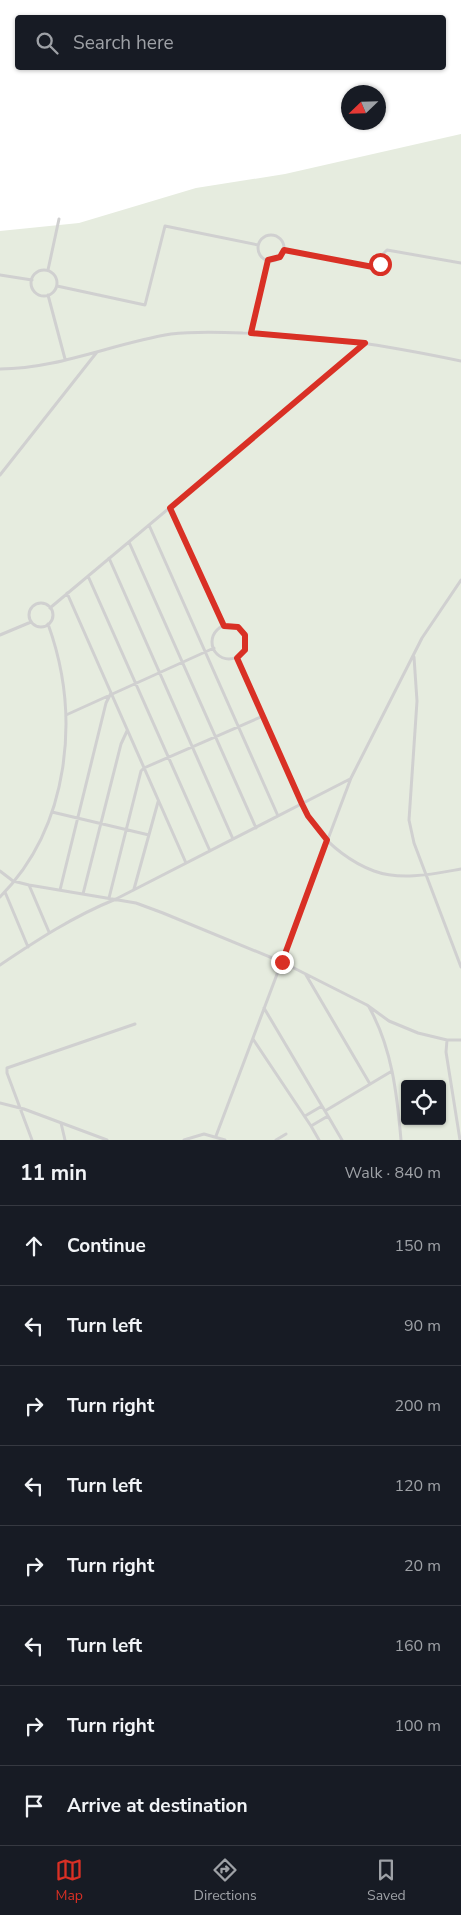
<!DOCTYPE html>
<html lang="en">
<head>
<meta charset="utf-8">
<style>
  :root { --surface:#171b24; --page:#242831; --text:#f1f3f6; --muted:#9ea1a6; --line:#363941; --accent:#d93025 }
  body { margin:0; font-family:"Nunito Sans",sans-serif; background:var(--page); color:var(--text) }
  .controls { position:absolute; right:15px; bottom:15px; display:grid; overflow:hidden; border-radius:5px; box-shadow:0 1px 4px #0004 }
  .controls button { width:45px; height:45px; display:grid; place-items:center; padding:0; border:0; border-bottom:1px solid var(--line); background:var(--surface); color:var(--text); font:25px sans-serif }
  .compass { position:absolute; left:341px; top:85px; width:45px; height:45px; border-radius:50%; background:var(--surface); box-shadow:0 1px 4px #0004; rotate:247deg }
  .stop { position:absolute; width:15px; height:15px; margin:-11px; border:4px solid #d93025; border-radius:50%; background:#fff }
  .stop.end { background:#d93025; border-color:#fff; box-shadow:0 1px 5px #0008 }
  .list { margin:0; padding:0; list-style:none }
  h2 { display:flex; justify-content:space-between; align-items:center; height:65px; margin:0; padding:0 20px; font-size:21px }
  h2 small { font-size:16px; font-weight:400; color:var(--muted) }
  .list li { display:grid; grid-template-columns:32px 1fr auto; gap:15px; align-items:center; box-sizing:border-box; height:80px; padding:0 20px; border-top:1px solid var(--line) }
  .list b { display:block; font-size:19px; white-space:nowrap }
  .list em { font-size:16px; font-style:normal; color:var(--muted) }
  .icon { flex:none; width:28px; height:28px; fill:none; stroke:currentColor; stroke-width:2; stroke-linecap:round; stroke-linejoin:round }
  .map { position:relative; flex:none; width:461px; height:1140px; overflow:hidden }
  .search { position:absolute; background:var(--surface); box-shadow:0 1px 4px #0004; left:15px; right:15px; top:15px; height:55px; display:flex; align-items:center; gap:12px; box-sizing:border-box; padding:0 18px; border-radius:5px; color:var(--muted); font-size:19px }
  .sheet { height:705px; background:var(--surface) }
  nav { display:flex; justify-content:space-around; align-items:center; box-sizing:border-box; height:70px; border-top:1px solid var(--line); background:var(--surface); font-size:14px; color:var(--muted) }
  nav a { display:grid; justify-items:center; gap:2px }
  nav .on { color:var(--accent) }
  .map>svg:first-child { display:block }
  .green { fill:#e6ecdf; fill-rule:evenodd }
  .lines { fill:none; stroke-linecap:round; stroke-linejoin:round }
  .service { stroke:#d0d0d0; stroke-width:3 }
  .route { stroke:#d93025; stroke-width:6 }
</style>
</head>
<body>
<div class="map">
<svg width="461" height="1140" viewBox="0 0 461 1140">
  <rect width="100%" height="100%" fill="#fff"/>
  <!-- green -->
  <path class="green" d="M461,134V1140H0V231L79,223L196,188L285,174ZM405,1084H442V1121H405Z"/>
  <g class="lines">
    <!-- service -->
    <path class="service" d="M258 248a13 13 0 1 1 26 0a13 13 0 1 1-26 0Z
      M284,250L373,267L379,264L383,254L387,250L461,263
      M48,270L59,219
      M31 283a13 13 0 1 1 26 0a13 13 0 1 1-26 0Z
      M0,275L32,280
      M57,286L145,305L165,226L258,245
      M48,295L65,359
      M251,333L268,260
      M0,369C58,369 114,343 171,334C195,331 219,332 243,333C317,334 389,346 461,361
      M0,475L97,352
      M170,508L224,626
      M149,525L278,816
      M129,542L256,828
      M109,558L233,839
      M88,576L210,851
      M67,593L186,863
      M29 615a12 12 0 1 1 24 0a12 12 0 1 1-24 0Z
      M50,608L365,344
      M212 642a17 17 0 1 1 34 0a17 17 0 1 1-34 0Z
      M0,635L31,622
      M237,657C253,694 269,730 285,766C294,787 302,809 316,828C330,846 352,863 374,871C401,881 433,874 461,869
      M414,657L417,701L409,820L414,843L461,967
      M66,715L214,648
      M52,812L149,835
      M0,871L13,881L29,885L136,903L163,913L282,962L367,1005L389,1021L418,1033L447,1040H461
      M29,885L49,932
      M134,889L158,802
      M60,890L106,703L111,693
      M5,892L28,947
      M83,894L121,744L127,731
      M0,897C70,826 81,715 48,624
      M109,898L141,771L144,768L263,716
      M0,965C37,940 74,916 116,899L350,779
      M306,975L370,1084
      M369,1007C392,1048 397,1094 401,1140
      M264,1008L322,1106
      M253,1039L311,1126L328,1116L322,1106L305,1116
      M447,1040L446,1052L460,1140
      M0,1103L24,1109L107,1140
      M325,1111L392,1071
      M328,1116L342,1140
      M61,1123L65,1140
      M311,1126L319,1140
      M216,1136L351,778L422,638L461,580
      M32,1140L7,1073V1068L135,1024
      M184,1140L204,1134L225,1140
      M276,1140L286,1134"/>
  </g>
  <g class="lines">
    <!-- route -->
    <path class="route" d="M282,962L327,840L308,816L302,804L237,658L245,650V635L238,627L224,626L170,508L365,343L251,333L268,260L280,257L284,250L373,267L380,264"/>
  </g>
</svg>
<div class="controls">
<button><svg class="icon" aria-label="locate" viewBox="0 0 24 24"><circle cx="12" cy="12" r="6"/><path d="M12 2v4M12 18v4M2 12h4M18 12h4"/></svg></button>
</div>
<svg class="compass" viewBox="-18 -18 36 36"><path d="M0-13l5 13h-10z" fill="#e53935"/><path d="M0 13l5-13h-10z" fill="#9ea1a6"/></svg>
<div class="stop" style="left:380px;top:264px"></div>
<div class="stop end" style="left:282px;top:962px"></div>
<div class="search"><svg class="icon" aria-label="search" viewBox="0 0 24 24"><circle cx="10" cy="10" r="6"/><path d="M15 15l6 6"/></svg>Search here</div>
</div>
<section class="sheet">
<h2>11 min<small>Walk · 840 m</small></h2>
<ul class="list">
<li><svg class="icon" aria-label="ahead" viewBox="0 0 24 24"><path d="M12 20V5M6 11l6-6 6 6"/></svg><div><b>Continue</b></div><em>150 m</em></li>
<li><svg class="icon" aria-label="left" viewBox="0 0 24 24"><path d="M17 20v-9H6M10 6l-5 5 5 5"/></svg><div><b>Turn left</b></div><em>90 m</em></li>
<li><svg class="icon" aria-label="right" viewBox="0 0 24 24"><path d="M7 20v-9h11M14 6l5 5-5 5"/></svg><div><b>Turn right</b></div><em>200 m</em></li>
<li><svg class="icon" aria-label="left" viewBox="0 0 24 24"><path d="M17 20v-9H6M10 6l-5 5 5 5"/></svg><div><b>Turn left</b></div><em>120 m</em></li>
<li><svg class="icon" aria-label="right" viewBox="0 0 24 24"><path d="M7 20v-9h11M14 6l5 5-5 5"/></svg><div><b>Turn right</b></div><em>20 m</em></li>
<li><svg class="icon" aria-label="left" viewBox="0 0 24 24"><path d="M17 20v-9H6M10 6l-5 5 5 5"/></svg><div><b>Turn left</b></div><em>160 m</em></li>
<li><svg class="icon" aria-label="right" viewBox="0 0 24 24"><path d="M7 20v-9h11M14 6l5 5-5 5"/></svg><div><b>Turn right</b></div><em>100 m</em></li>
<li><svg class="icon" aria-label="arrive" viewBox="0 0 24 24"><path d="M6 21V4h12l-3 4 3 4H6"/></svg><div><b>Arrive at destination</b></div></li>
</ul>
</section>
<nav>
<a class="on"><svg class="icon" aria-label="map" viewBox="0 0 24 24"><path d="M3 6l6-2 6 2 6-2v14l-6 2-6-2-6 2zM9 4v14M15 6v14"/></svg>Map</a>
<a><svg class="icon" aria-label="directions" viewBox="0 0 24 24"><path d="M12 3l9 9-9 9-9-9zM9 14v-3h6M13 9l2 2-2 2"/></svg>Directions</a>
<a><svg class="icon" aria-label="saved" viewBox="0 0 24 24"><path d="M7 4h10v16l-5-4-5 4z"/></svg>Saved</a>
</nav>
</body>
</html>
